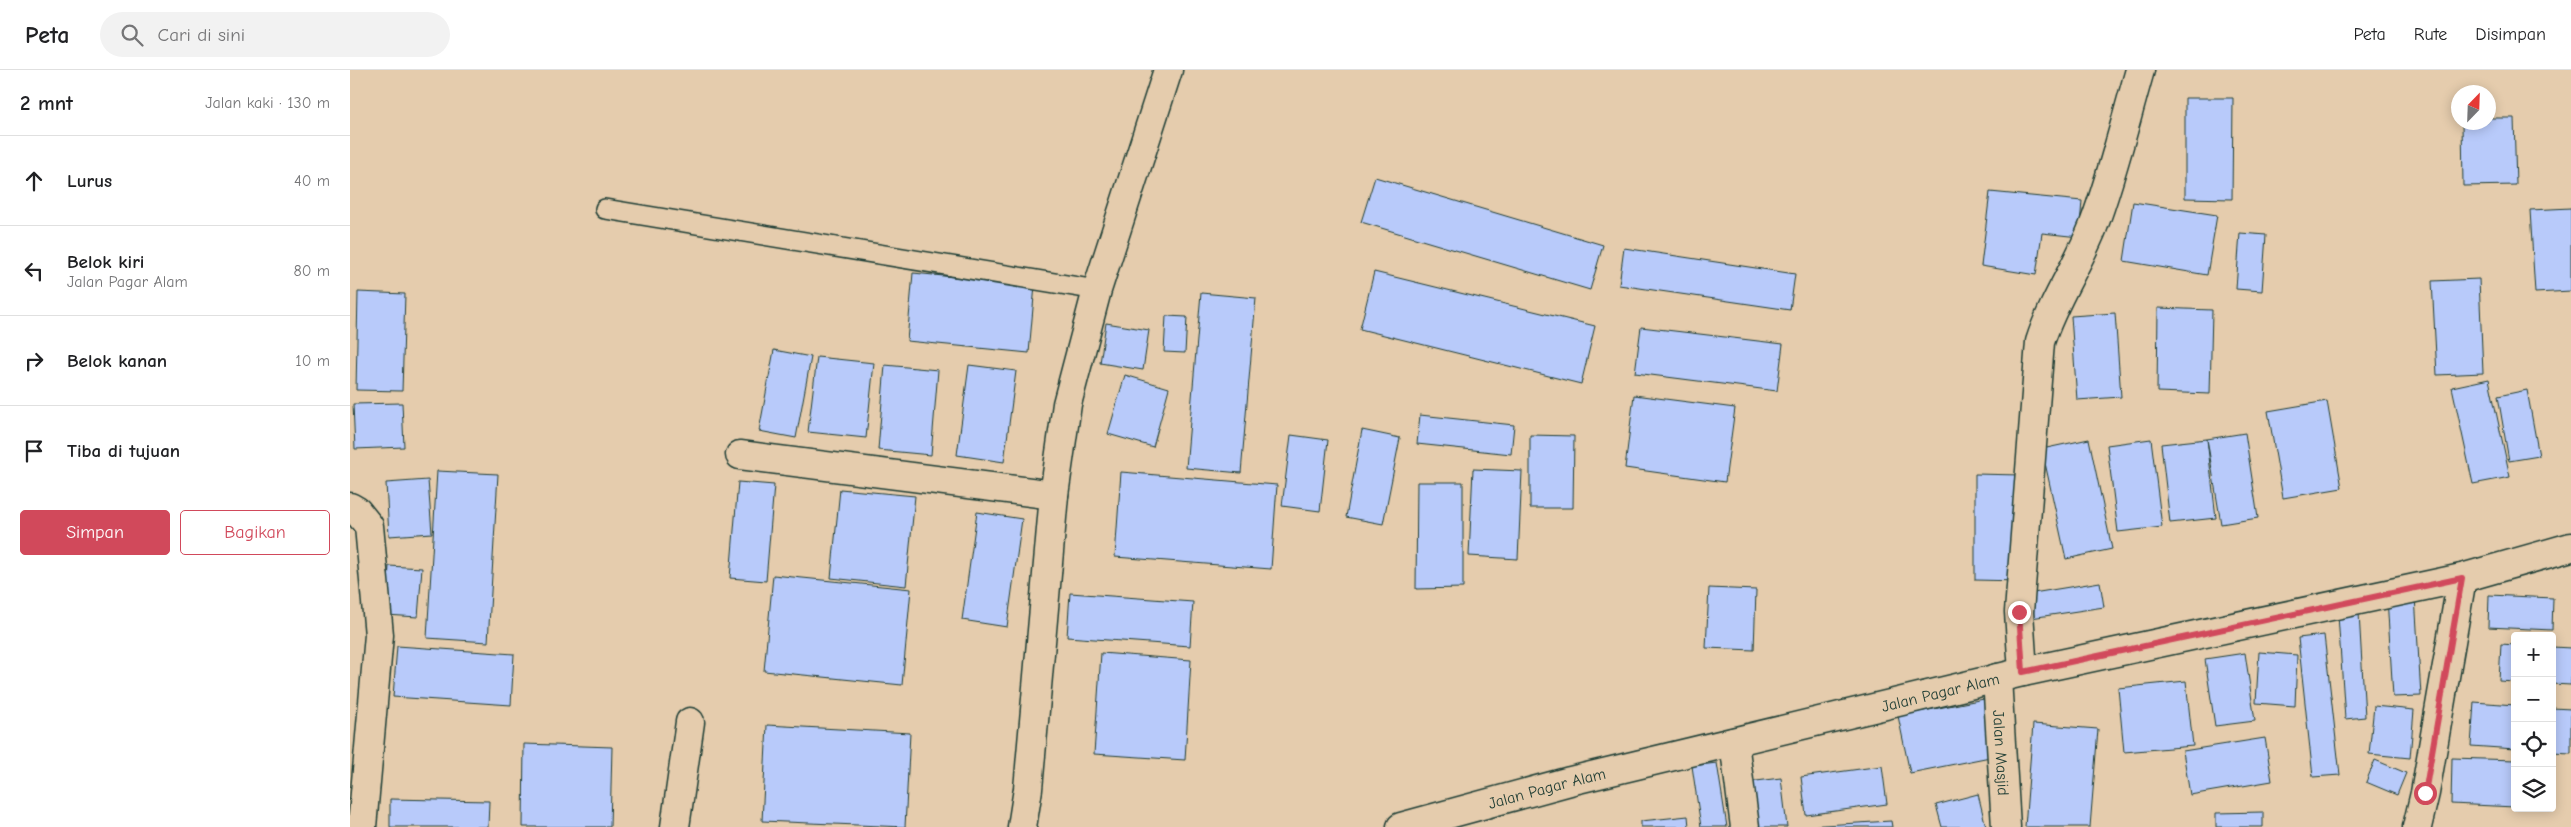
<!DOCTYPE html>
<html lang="id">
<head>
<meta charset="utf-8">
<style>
  :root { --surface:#fff; --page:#f2f2f2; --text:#202124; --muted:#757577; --line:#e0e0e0; --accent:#d1495b }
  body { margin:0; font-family:"Comic Neue",sans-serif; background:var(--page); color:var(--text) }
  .controls { position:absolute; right:15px; bottom:15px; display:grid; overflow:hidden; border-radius:5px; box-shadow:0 2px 12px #0003 }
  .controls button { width:45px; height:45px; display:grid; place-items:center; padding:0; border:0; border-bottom:1px solid var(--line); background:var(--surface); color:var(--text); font:25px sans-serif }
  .compass { position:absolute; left:2101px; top:15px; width:45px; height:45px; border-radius:50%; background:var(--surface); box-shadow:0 2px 12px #0003; rotate:23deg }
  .stop { position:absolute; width:15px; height:15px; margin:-11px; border:4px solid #d1495b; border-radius:50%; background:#fff }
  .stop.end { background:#d1495b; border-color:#fff; box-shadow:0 1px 5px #0008 }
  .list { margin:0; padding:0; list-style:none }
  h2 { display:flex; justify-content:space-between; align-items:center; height:65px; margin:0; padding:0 20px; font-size:21px }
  h2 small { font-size:16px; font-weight:400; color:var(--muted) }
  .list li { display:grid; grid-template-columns:32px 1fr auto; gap:15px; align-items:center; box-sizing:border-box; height:90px; padding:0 20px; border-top:1px solid var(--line) }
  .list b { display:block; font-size:19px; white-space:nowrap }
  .list p { margin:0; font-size:16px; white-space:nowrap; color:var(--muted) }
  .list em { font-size:16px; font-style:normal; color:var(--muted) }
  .actions { display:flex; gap:10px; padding:15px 20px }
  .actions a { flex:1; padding:11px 0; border:1px solid var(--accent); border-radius:5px; text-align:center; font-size:18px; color:var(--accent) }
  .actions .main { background:var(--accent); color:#fff }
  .icon { flex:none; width:28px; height:28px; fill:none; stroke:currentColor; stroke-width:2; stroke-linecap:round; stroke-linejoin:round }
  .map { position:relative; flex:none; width:2221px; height:757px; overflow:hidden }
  header { display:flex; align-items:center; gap:30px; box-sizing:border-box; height:70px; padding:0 25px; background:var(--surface); border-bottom:1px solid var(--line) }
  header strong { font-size:24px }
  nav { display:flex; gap:28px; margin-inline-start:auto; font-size:18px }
  .search { width:350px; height:45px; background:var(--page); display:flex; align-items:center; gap:12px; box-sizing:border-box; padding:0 18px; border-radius:28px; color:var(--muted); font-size:19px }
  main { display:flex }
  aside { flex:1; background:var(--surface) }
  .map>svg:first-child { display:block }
  .building { fill:#b8cafa; stroke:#1f3d34 }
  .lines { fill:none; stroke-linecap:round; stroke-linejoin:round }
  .lane-casing { stroke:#1f3d34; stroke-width:22 }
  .street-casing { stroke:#1f3d34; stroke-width:31 }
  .secondary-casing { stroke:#1f3d34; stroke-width:31 }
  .lane { stroke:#e5ccad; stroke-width:19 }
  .street { stroke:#e5ccad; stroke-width:28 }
  .secondary { stroke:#e5ccad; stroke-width:28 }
  .route { stroke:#d1495b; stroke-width:6 }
  .labels { text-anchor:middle; stroke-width:4.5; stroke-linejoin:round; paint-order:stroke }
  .street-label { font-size:16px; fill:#1f3d34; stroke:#e5ccad }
</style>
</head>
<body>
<header>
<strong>Peta</strong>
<div class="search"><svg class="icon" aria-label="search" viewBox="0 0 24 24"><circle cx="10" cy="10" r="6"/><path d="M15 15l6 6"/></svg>Cari di sini</div>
<nav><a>Peta</a><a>Rute</a><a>Disimpan</a></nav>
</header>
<main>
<aside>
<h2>2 mnt<small>Jalan kaki · 130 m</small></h2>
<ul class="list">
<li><svg class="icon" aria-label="ahead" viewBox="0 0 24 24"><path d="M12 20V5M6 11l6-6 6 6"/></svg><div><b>Lurus</b></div><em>40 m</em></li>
<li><svg class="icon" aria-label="left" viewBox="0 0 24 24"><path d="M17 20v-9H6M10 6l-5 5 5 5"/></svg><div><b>Belok kiri</b><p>Jalan Pagar Alam</p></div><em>80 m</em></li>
<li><svg class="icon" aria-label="right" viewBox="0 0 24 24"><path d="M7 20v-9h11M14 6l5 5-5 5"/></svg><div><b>Belok kanan</b></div><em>10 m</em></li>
<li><svg class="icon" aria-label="arrive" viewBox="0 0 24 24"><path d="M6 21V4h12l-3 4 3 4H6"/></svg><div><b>Tiba di tujuan</b></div></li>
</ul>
<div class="actions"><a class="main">Simpan</a><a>Bagikan</a></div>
</aside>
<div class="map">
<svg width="2221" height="757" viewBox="0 0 2221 757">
  <rect width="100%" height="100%" fill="#e5ccad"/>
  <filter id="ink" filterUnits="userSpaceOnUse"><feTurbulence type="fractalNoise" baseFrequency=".02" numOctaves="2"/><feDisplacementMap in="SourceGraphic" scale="10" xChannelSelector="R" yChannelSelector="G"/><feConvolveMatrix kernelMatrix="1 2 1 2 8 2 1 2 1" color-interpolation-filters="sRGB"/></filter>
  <g filter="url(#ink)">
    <!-- building -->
    <path class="building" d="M1835,28H1883L1882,129L1835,128Z
      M2138,48H2164L2166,115L2113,116L2112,52H2138Z
      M1025,107L1253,175L1240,220L1011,152Z
      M1640,122L1732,131L1729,167L1692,163L1686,205L1631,196Z
      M1783,132L1867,145L1857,205L1774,191Z
      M2221,138V221L2185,223L2180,140Z
      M1890,163L1916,165L1912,221L1886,219Z
      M1274,178L1445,204L1440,240L1269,215Z
      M1024,202L1245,256L1231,314L1010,259Z
      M563,203L685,215L679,283L557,271Z
      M2129,209L2133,303L2087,305L2082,211Z
      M8,222L55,224L52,321L6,320Z
      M851,223L906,228L891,403L836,398Z
      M1808,238L1862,240L1860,324L1807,322Z
      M1765,243L1771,327L1727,330L1721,246Z
      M816,246L837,247L835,283L814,282Z
      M756,253L799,260L793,300L750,293Z
      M1291,257L1433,274L1427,321L1285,303Z
      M424,280L461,287L446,368L409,361Z
      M467,287L524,293L516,368L458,362Z
      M535,295L588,300L581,385L528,380Z
      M619,295L666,301L654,392L607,385Z
      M775,305L819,318L803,377L758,364Z
      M2139,309L2160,407L2123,414L2102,317Z
      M2177,320L2189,386L2159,391L2148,326Z
      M1284,325L1385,338L1375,412L1275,398Z
      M1977,331L1992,418L1933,428L1918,341Z
      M52,333L54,377L5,379L3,334Z
      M1070,345L1164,355L1161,384L1067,374Z
      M1012,360L1050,368L1033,454L996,447Z
      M1895,363L1908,448L1871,454L1857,369Z
      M941,365L978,370L970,441L932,436Z
      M1180,365L1224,366L1223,438H1180Z
      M1739,369L1762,479L1716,489L1692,379Z
      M1801,369L1812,457L1768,462L1757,375Z
      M1857,369L1866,448L1820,453L1811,374Z
      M1123,399L1172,401L1168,489L1119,486Z
      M87,401L148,404L138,572L77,568Z
      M771,402L927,415L921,499L765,487Z
      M1625,404L1670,405L1669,511L1625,510Z
      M78,410L82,463L39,466L36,413Z
      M388,412L424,415L416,511L380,508Z
      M1067,412H1113V518L1066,519Z
      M490,419L565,426L556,516L481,508Z
      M627,442L672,449L657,557L612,550Z
      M39,496L72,498L68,547L36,545Z
      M423,505L561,519L552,615L414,601Z
      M1750,512L1754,537L1681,548L1677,524Z
      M1359,518L1406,520L1404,580L1356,578Z
      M720,523L843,532L840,576L717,567Z
      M2139,525L2203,528L2202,560L2138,557Z
      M2065,526L2071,626L2043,627L2037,527Z
      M2009,543L2015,647L1995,649L1988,545Z
      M1974,565L1990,705L1963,707L1948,568Z
      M2151,574L2165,575V612L2149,611Z
      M47,576L164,584L161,635L43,627Z
      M2202,577L2221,578V615L2202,614Z
      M1909,582L1947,585L1945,636L1906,633Z
      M751,583L841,590L835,690L744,684Z
      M1895,583L1905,651L1865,656L1855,589Z
      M1836,611L1843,676L1774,682L1768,618Z
      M1639,628L1650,685L1560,703L1548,646Z
      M2124,632L2165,635V679L2121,676Z
      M2024,636L2064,640L2060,688L2019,684Z
      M2202,638L2221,639V683L2202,682Z
      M1683,654L1748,659L1740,757H1675Z
      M417,655L560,663L555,757L412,751Z
      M1915,668L1922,711L1840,725L1833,681Z
      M174,674L262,677L260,757H173Z
      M2102,688L2165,690V737L2101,734Z
      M2025,690L2056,703L2047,725L2016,712Z
      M1367,693L1377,757H1351L1342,696Z
      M1532,696L1537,734L1456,745L1451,707Z
      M1431,708L1437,757H1403L1398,712Z
      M1628,724L1636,757H1592L1586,735Z
      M40,729L139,731L138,757H40Z
      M1913,742V757H1866V743Z
      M1338,746L1339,757H1291V751Z
      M1541,751L1542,757H1457V756Z"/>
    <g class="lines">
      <defs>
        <path id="lane" d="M255,139L747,220"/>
        <g id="street">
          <path d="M390,385L704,425"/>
          <path d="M0,437L7,441L19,456L29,565L12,757"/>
          <path d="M1673,602L1669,542L1690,272C1703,231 1727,197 1743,157C1762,107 1775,52 1790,0"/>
          <path id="s1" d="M1647,608L1656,757"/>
          <path d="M1384,672L1395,757"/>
          <path d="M325,757L340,652"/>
          <path d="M672,757L678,719L704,425L717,334L747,220L818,0"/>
          <path d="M2067,757L2075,723L2112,508"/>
        </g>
        <g id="secondary">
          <path id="s2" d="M1051,757L1220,711L1673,602L2112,508L2221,477"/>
        </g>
      </defs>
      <!-- lane casing -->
      <use href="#lane" class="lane-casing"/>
      <!-- street casing -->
      <use href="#street" class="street-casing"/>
      <!-- secondary casing -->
      <use href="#secondary" class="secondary-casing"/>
      <!-- lane -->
      <use href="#lane" class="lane"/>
      <!-- street -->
      <use href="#street" class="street"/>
      <!-- secondary -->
      <use href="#secondary" class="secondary"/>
    </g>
  </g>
  <g class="lines" filter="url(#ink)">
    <!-- route -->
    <path class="route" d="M1669,542L1673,602L2112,508L2075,723"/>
  </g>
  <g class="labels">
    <!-- street labels -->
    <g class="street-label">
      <text dy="6" stroke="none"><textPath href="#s2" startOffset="556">Jalan Pagar Alam</textPath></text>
      <text dy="6" stroke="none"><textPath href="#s1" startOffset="75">Jalan Masjid</textPath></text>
      <text dy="6" stroke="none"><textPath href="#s2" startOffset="151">Jalan Pagar Alam</textPath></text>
    </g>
  </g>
</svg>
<div class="controls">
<button>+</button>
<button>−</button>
<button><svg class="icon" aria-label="locate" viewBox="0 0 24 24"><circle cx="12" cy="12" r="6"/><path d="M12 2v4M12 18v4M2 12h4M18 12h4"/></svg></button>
<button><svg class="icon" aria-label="layers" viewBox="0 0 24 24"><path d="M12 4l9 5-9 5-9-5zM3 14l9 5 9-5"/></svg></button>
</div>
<svg class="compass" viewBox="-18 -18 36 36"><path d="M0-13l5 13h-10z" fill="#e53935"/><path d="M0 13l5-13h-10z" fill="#757577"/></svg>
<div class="stop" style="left:2075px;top:723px"></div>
<div class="stop end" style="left:1669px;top:542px"></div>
</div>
</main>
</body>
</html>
